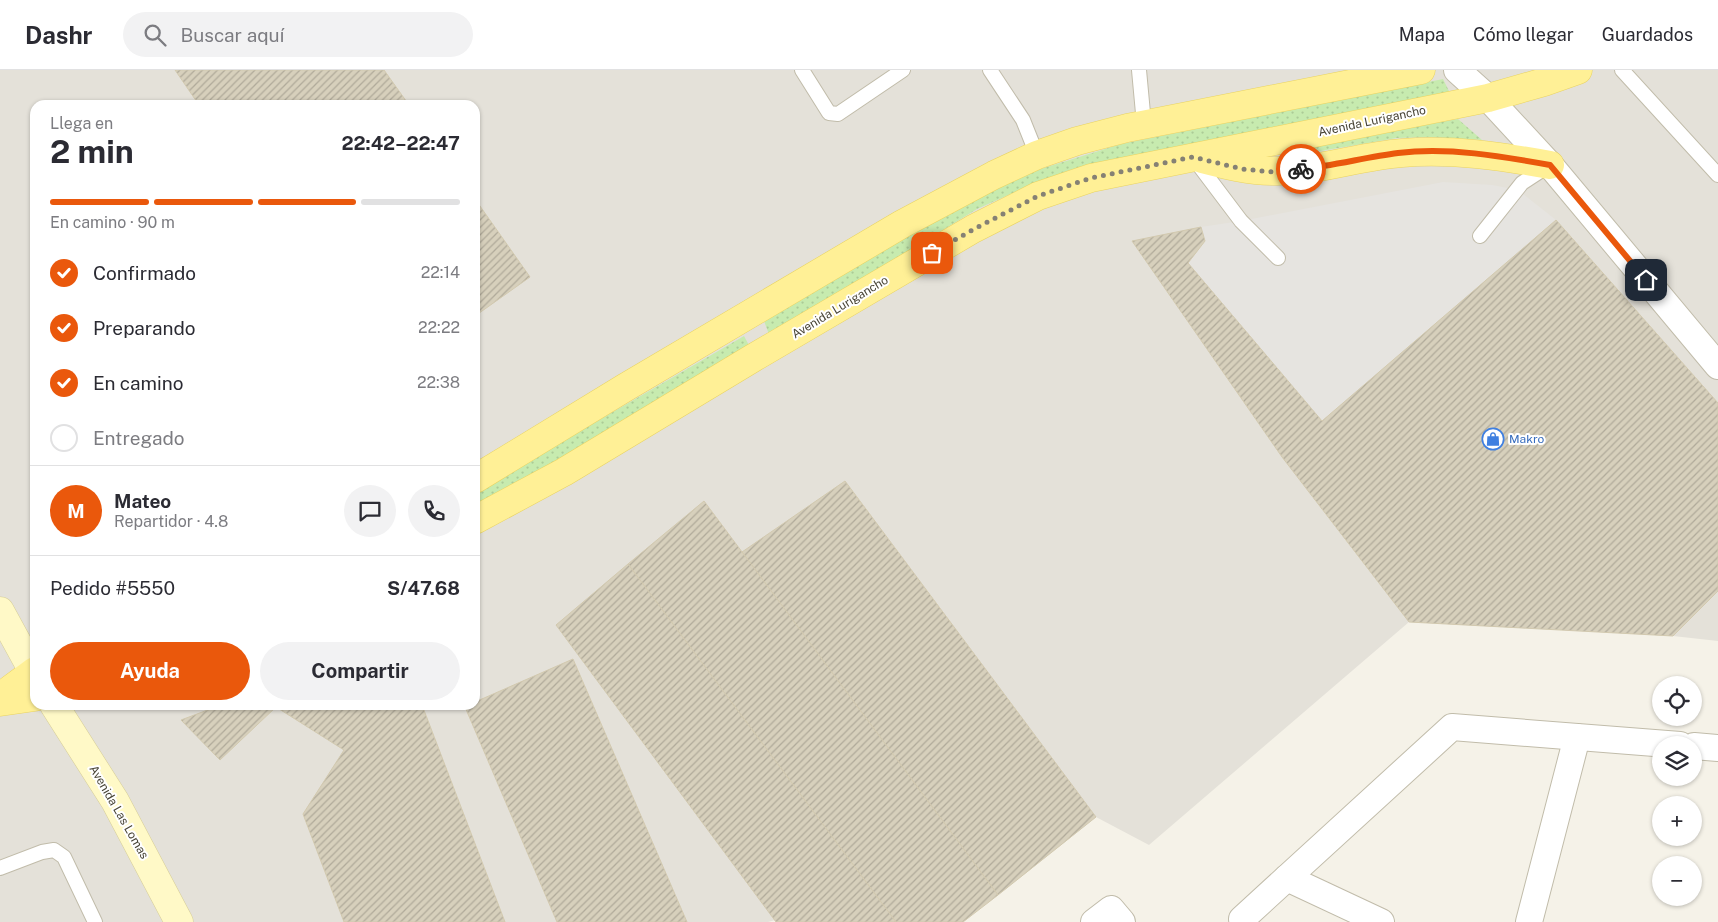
<!DOCTYPE html>
<html lang="es">
<head>
<meta charset="utf-8">
<style>
	body { margin:0; font-family:"Public Sans",sans-serif; background:#f2f2f3; color:#2b2b33; height:100vh; display:flex; flex-direction:column; font-size:19px; white-space:nowrap }
	* { box-sizing:border-box; margin:0 }
	p { font-size:16px; color:#7c7c81 }
	.icon { flex:none; width:28px; height:28px; fill:none; stroke:currentColor; stroke-width:2; stroke-linecap:round; stroke-linejoin:round }
	.map { position:relative; flex:1; overflow:hidden }
	.drawer { position:absolute; left:30px; top:30px; width:450px; height:610px; display:flex; flex-direction:column; background:#fff; border-radius:15px; box-shadow:0 1px 4px #0004 }
	.drawer>* { flex:none }
	.tools { position:absolute; left:1652px; top:606px; display:grid; gap:10px }
	.tools a { display:grid; place-items:center; width:50px; height:50px; border-radius:50%; background:#fff; box-shadow:0 1px 4px #0004; font-size:25px }
	.pin { position:absolute; display:grid; place-items:center; width:42px; height:42px; color:#fff; margin:-21px; border-radius:10px; box-shadow:0 2px 8px #0006 }
	.courier { position:absolute; display:grid; place-items:center; width:50px; height:50px; margin:-25px; border:4px solid #ea580c; border-radius:50%; background:#fff; color:#222; box-shadow:0 1px 6px #0007 }
	.summary em { font-style:normal; font-weight:700 }
	.summary div { display:flex; flex-direction:column-reverse }
	.summary { display:flex; align-items:center; justify-content:space-between; height:85px; padding:0 20px }
	h1 { font-size:32px; font-weight:700; line-height:38px }
	.bar { display:grid; grid-template-columns:repeat(4,1fr); gap:8px 5px; align-content:center; height:60px; padding:0 20px }
	.bar i { height:6px; border-radius:4px; background:#e1e1e2 }
	.bar .selected { background:#ea580c }
	.bar p { grid-column:span 4 }
	.line { display:flex; align-items:center; gap:12px; padding:0 20px; border-top:1px solid #e1e1e2 }
	.line div { flex:1 }
	.round { display:grid; place-items:center; flex:none; width:52px; height:52px; border-radius:26px; background:#f2f2f3 }
	ol { padding:0 20px; list-style:none }
	li { display:flex; align-items:center; gap:15px; height:55px }
	li p { margin-inline-start:auto }
	li .icon { padding:5px; border-radius:50%; background:#ea580c; color:#fff; stroke-width:4 }
	li:last-child { color:#7c7c81 }
	li i { width:28px; height:28px; border:2px solid #e1e1e2; border-radius:50% }
	.primary-button { display:flex; gap:10px; margin-top:auto; padding:10px 20px }
	.primary-button a { flex:1; height:58px; border-radius:30px; background:#ea580c; color:#fff; font-size:20px; font-weight:700; line-height:58px; text-align:center }
	.primary-button a+a { background:#f2f2f3; color:#2b2b33 }
	header { display:flex; align-items:center; gap:30px; box-sizing:border-box; height:70px; padding:0 25px; background:#fff; border-bottom:1px solid #e1e1e2 }
	header strong { font-size:24px }
	nav { display:flex; gap:28px; margin-inline-start:auto; font-size:18px }
	.search { width:350px; height:45px; background:#f2f2f3; display:flex; align-items:center; gap:12px; box-sizing:border-box; padding:0 18px; border-radius:28px; color:#7c7c81; font-size:19px }
	.map>svg:first-child { display:block }
</style>
</head>
<body>
<header>
<strong>Dashr</strong>
<div class="search"><svg class="icon" aria-label="search" viewBox="0 0 24 24"><circle cx="10" cy="10" r="6"/><path d="M15 15l6 6"/></svg>Buscar aquí</div>
<nav><a>Mapa</a><a>Cómo llegar</a><a>Guardados</a></nav>
</header>
<div class="map">
<svg width="1718" height="852" viewBox="0 0 1718 852">
	<defs>
		<pattern id="grass-dots" width="8" height="8" patternUnits="userSpaceOnUse" patternTransform="scale(1.25)"><rect width="8" height="8" fill="#c7ebaf"/><path d="M2 2h.1M6 6h.1" fill="none" stroke="#accb97" stroke-width="1.8" stroke-linecap="round"/></pattern>
		<pattern id="building-hatch" width="6" height="6" patternUnits="userSpaceOnUse" patternTransform="scale(1.25)"><rect width="6" height="6" fill="#d7d0bc"/><path d="M-1 1l2-2M0 6l6-6M5 7l2-2" fill="none" stroke="#b0aa9a"/></pattern>
	</defs>
	<rect width="100%" height="100%" fill="#f5f2e8"/>
	<!-- industrial -->
	<path fill="#e4e1d9" fill-rule="evenodd" d="M0 0H1718V571L1673 566 1409 552 1149 775 1096 747 998 825 776 852 775 850 768 852H0ZM35 35H475V635H35Z"/>
	<!-- grass -->
	<g fill="url(#grass-dots)">
		<polygon points="1443,9 1450,23 1119,89 1070,100 1024,118 977,139 770,267 764,251 971,126 1018,106 1121,74"/>
		<polygon points="1458,49 1482,70 1431,67 1397,68 1309,83 1295,77"/>
		<polygon points="744,266 750,277 475,440 475,422"/>
	</g>
	<!-- parking -->
	<polygon fill="#e6e4e0" points="1443,112 1492,115 1518,120 1556,150 1322,351 1188,193 1205,171 1201,157 1241,151"/>
	<!-- building -->
	<g fill="url(#building-hatch)" stroke="#d2c9af">
		<polygon points="175,0 384,0 409,35 199,35"/>
		<polygon points="475,129 530,207 475,246"/>
		<polygon points="1556,150 1718,333 1718,521 1673,566 1409,552 1282,387 1132,171 1201,157 1205,171 1188,193 1322,351"/>
		<polygon points="845,411 1096,747 998,825 742,482"/>
		<polygon points="704,431 998,825 963,852 896,852 628,494"/>
		<polygon points="628,494 896,852 776,852 556,555"/>
		<polygon points="573,589 687,852 557,852 465,637 475,635 475,632"/>
		<polygon points="221,635 422,635 505,852 344,852 303,744 344,680 276,637 220,690 181,650"/>
	</g>
	<g fill="none" stroke-linecap="round" stroke-linejoin="round">
		<!-- lane casing -->
		<g stroke="#c1bcaa" stroke-width="16">
			<g id="lane">
				<polyline points="802,0 829,43 838,44 903,0"/>
				<polyline points="990,0 1023,50 1037,85"/>
				<polyline points="1139,0 1144,54"/>
				<polyline points="1622,0 1718,105"/>
				<polyline points="1195,90 1241,151 1278,188"/>
				<polyline points="1480,166 1522,113 1548,96"/>
				<polyline points="0,798 42,782 54,780 64,787 95,852"/>
			</g>
		</g>
		<!-- street casing -->
		<g stroke="#c1bcaa" stroke-width="28">
			<g id="street">
				<polyline points="1457,0 1488,28 1550,95 1718,296"/>
				<polyline points="1694,676 1718,678"/>
				<polyline points="1287,808 1381,852"/>
				<polyline points="1242,849 1452,657 1680,675"/>
				<polyline points="1094,852 1111,839 1122,852"/>
				<polyline points="1529,852 1577,667"/>
			</g>
		</g>
		<!-- secondary casing -->
		<g stroke="#d7ce96" stroke-width="29">
			<g id="secondary">
				<polyline points="0,541 35,605"/>
				<polyline points="54,635 115,731 179,852"/>
			</g>
		</g>
		<!-- primary casing -->
		<g stroke="#e9d361" stroke-width="29">
			<g id="primary">
				<path d="M1202 89C1225 95 1249 101 1273 101 1317 102 1359 86 1402 83 1452 79 1501 86 1550 95"/>
				<polyline points="475,409 626,317 902,154 994,105 1037,85 1077,71 1127,58 1421,0"/>
				<polyline points="475,450 564,402 753,288 973,159 1038,126 1091,108 1488,28 1544,12 1578,0"/>
				<polyline points="0,627 35,601"/>
				<polyline points="0,632 35,627"/>
			</g>
		</g>
		<!-- lane -->
		<use href="#lane" stroke="#fff" stroke-width="14"/>
		<!-- street -->
		<use href="#street" stroke="#fff" stroke-width="26"/>
		<!-- secondary -->
		<use href="#secondary" stroke="#fff9c7" stroke-width="28"/>
		<!-- primary -->
		<use href="#primary" stroke="#fff096" stroke-width="28"/>
	</g>
	<g fill="none" stroke-linecap="round" stroke-linejoin="round">
		<!-- done -->
		<polyline stroke="#858174" stroke-width="5" stroke-dasharray="0 9" points="932,183 974,159 1038,126 1091,108 1193,87 1242,99 1273,102 1301,99"/>
		<!-- route -->
		<path stroke="#ea580c" stroke-width="6" d="M1301 99C1333 96 1366 87 1398 83 1449 77 1500 86 1550 95L1646 210"/>
	</g>
	<!-- icons -->
	<defs>
		<g id="shop-ring" transform="scale(1.125)"><circle r="9.5" fill="#fff" stroke="#3f7fe0" stroke-width="1.5"/><path d="M-5-2.5h2.3a2.7 3.5 0 0 1 5.4 0H5L5.5 6h-11ZM-1.5-2.5h3a1.5 2.3 0 0 0-3 0Z" fill="#3f7fe0"/></g>
	</defs>
	<g fill-rule="evenodd">
		<use href="#shop-ring" x="1493" y="369"/>
	</g>
	<g text-anchor="middle" dominant-baseline="central" stroke-width="4" stroke-linejoin="round" paint-order="stroke">
		<!-- street labels -->
		<g font-size="12" fill="#484436" stroke="#fff">
			<text transform="translate(1372 51) rotate(-12)">Avenida Lurigancho</text>
			<text transform="translate(840 237) rotate(-31)">Avenida Lurigancho</text>
			<text transform="translate(119 742) rotate(60)">Avenida Las Lomas</text>
		</g>
		<!-- shop labels -->
		<g font-size="12" fill="#366cbe" stroke="#fff" text-anchor="start">
			<text x="1509" y="369">Makro</text>
		</g>
	</g>
</svg>
<div class="tools">
<a><svg class="icon" aria-label="locate" viewBox="0 0 24 24"><circle cx="12" cy="12" r="6"/><path d="M12 2v4M12 18v4M2 12h4M18 12h4"/></svg></a>
<a><svg class="icon" aria-label="layers" viewBox="0 0 24 24"><path d="M12 4l9 5-9 5-9-5zM3 14l9 5 9-5"/></svg></a>
<a>+</a>
<a>−</a>
</div>
<div class="pin" style="left:932px;top:183px;background:#ea580c"><svg class="icon" aria-label="bag" viewBox="0 0 24 24"><path d="M5 8h14l-1 12H6zM9 8a3 3 0 0 1 6 0"/></svg></div>
<div class="pin" style="left:1646px;top:210px;background:#1f2937"><svg class="icon" aria-label="home" viewBox="0 0 24 24"><path d="M3 11l9-7 9 7M6 9v11h12V9"/></svg></div>
<div class="courier" style="left:1301px;top:99px"><svg class="icon" aria-label="bike" viewBox="0 0 24 24"><circle cx="6" cy="16" r="4"/><circle cx="18" cy="16" r="4"/><path d="M6 16l4-8h5l3 8M10 8l3 8H6M13 5h3"/></svg></div>
<section class="drawer">
<div class="summary"><div><h1>2 min</h1><p>Llega en</p></div><em>22:42–22:47</em></div>
<div class="bar"><i class="selected"></i><i class="selected"></i><i class="selected"></i><i></i><p>En camino · 90 m</p></div>
<ol>
<li><svg class="icon" aria-label="check" viewBox="0 0 24 24"><path d="M5 12l5 5 9-10"/></svg>Confirmado<p>22:14</p></li>
<li><svg class="icon" aria-label="check" viewBox="0 0 24 24"><path d="M5 12l5 5 9-10"/></svg>Preparando<p>22:22</p></li>
<li><svg class="icon" aria-label="check" viewBox="0 0 24 24"><path d="M5 12l5 5 9-10"/></svg>En camino<p>22:38</p></li>
<li><i></i>Entregado</li>
</ol>
<div class="line" style="height:90px"><b class="round" style="background:#ea580c;color:#fff">M</b><div><b>Mateo</b><p>Repartidor · 4.8</p></div><a class="round"><svg class="icon" aria-label="chat" viewBox="0 0 24 24"><path d="M4 5h16v11H9l-5 4z"/></svg></a><a class="round"><svg class="icon" aria-label="phone" viewBox="0 0 24 24"><path d="M5 4h4l2 5-3 2q2 4 5 5l2-3 5 2v4C11 20 4 13 5 4z"/></svg></a></div>
<div class="line" style="height:65px"><div>Pedido #5550</div><b>S/47.68</b></div>
<div class="primary-button"><a>Ayuda</a><a>Compartir</a></div>
</section>
</div>
</body>
</html>
